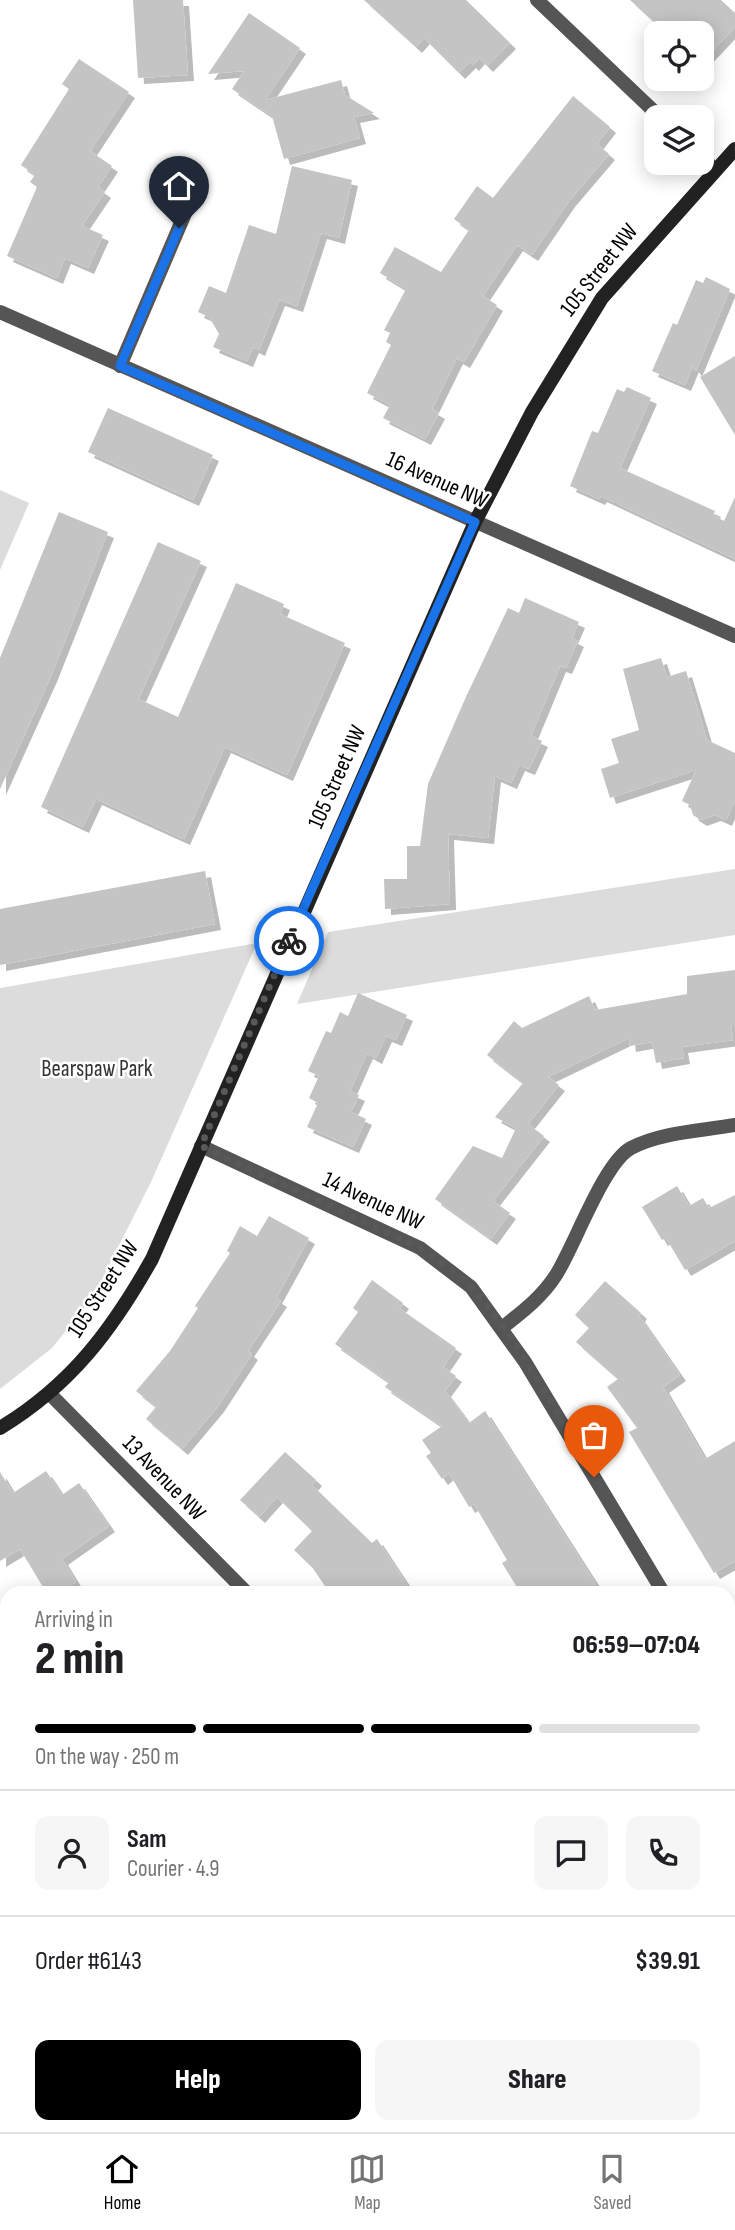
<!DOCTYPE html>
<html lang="en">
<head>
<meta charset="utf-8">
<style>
	body { margin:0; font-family:"Sofia Sans Condensed",sans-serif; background:#f6f6f6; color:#202124; height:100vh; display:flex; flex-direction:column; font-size:26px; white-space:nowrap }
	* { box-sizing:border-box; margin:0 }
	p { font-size:23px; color:#757577 }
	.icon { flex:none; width:38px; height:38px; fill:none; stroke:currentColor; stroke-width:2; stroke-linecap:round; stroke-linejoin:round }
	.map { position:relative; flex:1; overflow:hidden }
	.panel { position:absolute; left:0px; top:1586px; width:735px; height:548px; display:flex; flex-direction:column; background:#fff; border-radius:21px 21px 0 0; box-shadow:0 4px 18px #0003 }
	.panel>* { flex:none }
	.tools { position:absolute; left:644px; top:21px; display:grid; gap:14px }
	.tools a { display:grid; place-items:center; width:70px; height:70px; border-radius:14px; background:#fff; box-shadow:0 4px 18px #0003; font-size:35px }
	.pin { position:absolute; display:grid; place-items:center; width:60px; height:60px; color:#fff; margin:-72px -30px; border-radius:50% 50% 50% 0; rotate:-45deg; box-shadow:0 0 7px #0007 }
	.pin .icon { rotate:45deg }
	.courier { position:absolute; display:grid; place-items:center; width:70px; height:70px; margin:-35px; border:5px solid #1a73e8; border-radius:50%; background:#fff; color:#222; box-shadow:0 2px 9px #0007 }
	.summary em { font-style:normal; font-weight:800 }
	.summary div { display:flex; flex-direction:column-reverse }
	.summary { display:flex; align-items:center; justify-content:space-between; height:119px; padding:0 35px }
	h1 { font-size:46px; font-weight:800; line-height:52px }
	.bar { display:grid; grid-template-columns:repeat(4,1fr); gap:10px 7px; align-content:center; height:84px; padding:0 35px }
	.bar i { height:9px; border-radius:5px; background:#e0e0e0 }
	.bar .on { background:#000 }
	.bar p { grid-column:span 4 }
	.line { display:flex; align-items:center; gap:18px; padding:0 35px; border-top:2px solid #e0e0e0 }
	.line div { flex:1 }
	.round { display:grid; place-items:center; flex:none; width:74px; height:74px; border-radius:14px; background:#f6f6f6 }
	.cta { display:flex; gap:14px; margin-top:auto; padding:14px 35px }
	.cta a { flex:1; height:80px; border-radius:14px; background:#000; color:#fff; font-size:28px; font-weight:800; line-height:80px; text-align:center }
	.cta a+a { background:#f6f6f6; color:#202124 }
	.menu { display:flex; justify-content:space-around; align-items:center; height:98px; border-top:2px solid #e0e0e0; background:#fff; font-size:19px; color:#757577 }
	.menu a { display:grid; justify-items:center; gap:4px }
	.menu .on { color:#000 }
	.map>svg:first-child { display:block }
</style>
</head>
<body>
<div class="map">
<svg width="735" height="2132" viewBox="0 0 735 2132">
	<defs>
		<filter id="shadow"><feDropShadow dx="6" dy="6" stdDeviation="0" flood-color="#0004"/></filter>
	</defs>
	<rect width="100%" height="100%" fill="#fff"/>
	<!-- green -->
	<g fill="#dcdcdc">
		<polygon points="0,490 29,503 0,570"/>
		<polygon points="735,869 735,935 297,1004 328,932"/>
		<polygon points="257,943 151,1182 92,1299 52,1348 0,1389 0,988"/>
	</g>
	<!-- building -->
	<g fill="#c4c4c4" filter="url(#shadow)">
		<polygon points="133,0 183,0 188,75 138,78"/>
		<polygon points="364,0 466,0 510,43 487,66 479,58 473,65 470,62 459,73 424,38 416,47"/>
		<polygon points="630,0 721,0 735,13 735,27 702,62 702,33 666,33"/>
		<polygon points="249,13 300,48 265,100 341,80 345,95 374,113 354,117 360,138 284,159 272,116 232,89 244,71 208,74"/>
		<polygon points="79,59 129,92 90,151 112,166 98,187 105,192 82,226 103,235 88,268 65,258 57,278 7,256 37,187 30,182 35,175 21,165 69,89 62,84"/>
		<polygon points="573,96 610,127 597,144 609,154 569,201 532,255 517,245 483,296 497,305 464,362 457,358 432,409 439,413 425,439 383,418 390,405 367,393 391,345 386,342 390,333 384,330 406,289 380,273 395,247 441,272 469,230 454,219 477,186 493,198"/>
		<polygon points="292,166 352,180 339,238 321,233 297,306 279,300 259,350 253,347 247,361 213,347 219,334 209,317 198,312 209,286 226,293 249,225 276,234"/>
		<polygon points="706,277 730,289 696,371 693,366 685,385 652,371 673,323 677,325 696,280 703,283"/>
		<polygon points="735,356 735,435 700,377"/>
		<polygon points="627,387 651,398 620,468 715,511 713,515 724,521 735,497 735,559 601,496 599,499 570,486 592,431 598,433 617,389 624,392"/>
		<polygon points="108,408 213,455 193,500 88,452"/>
		<polygon points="59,512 108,532 51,676 0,789 0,658"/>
		<polygon points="158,542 201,561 139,698 141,700 178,717 236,583 284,604 280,614 345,643 287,775 225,747 184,839 96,799 83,827 41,807"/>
		<polygon points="525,598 579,622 572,638 578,641 566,668 560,666 531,736 542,741 529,769 519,765 511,783 495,776 488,838 448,834 450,904 385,909 384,879 407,879 407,846 420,846 428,784 465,699 508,608 519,613"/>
		<polygon points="661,658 667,677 686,671 707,740 735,753 735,800 726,820 715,815 701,820 693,815 690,805 682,801 696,770 610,798 601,769 619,763 611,739 639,730 623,669"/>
		<polygon points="205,871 215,924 0,965 0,909"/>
		<polygon points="735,970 735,1025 731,1025 733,1040 682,1047 684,1058 656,1063 652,1042 630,1046 629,1038 548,1077 559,1085 528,1124 544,1136 493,1201 510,1213 491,1239 435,1199 473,1146 502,1158 516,1128 495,1117 523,1083 487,1055 514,1021 522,1028 589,996 595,1010 687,994 687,976"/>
		<polygon points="358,993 407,1015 396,1040 386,1036 376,1058 367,1053 350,1091 359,1095 351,1112 366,1119 353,1147 307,1127 318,1103 309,1098 319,1076 308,1071 326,1031 331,1033 340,1012 348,1016"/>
		<polygon points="677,1186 689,1206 703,1198 709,1208 735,1195 735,1241 685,1270 666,1238 662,1240 642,1207"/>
		<polygon points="269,1216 309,1238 276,1298 281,1301 248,1351 252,1354 218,1406 182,1449 146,1419 156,1407 136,1391 170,1351 198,1308 195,1306 230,1253 227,1251 240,1226 257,1236"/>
		<polygon points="372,1280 403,1303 399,1308 456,1348 443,1367 456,1376 445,1391 469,1423 485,1411 596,1584 581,1592 520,1592 502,1563 507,1560 474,1504 469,1507 449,1473 442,1479 426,1456 431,1453 422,1440 442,1426 385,1387 389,1382 335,1344 358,1312 353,1308"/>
		<polygon points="605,1281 641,1313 639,1316 680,1375 663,1387 705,1459 735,1441 735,1561 714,1573 629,1432 637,1428 607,1387 618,1379 576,1342 589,1328 575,1315"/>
		<polygon points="285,1452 316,1480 312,1485 372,1543 377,1539 412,1592 329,1592 312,1567 294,1550 312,1531 277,1497 259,1517 240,1500"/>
		<polygon points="46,1471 62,1495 79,1483 109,1526 62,1559 76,1582 58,1592 46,1592 20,1549 0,1561 0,1472 13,1493"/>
	</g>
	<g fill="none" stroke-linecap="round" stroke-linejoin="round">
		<!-- street -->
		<g stroke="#555" stroke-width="14">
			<polyline points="537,0 660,117"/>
			<polyline points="702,157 715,170"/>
			<polyline points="0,312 735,636"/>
			<polyline points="120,366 198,183"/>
			<polyline points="201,1146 420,1248 471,1287 525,1362 663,1592"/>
			<path d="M503 1327C522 1312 542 1297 556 1275 574 1247 604 1162 631 1148 662 1132 701 1131 735 1125"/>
			<polyline points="50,1394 246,1592"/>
			<polyline points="728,1702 735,1714"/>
			<polyline points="294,2132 304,2126"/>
		</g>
		<!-- secondary -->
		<path stroke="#222" stroke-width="14" d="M0 1428C71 1385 112 1330 152 1259L475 522 532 412 602 298 735 149"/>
	</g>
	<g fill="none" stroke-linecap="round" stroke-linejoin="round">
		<!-- done -->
		<path stroke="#595959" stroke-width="7" stroke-dasharray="0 12.6" d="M289 941 201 1146 420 1248C438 1260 457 1272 471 1287 522 1341 556 1414 594 1477"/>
		<!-- route -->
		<polyline stroke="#1a73e8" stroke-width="9" points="179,228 120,366 475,522 289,941"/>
	</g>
	<g text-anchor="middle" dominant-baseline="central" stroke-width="5" stroke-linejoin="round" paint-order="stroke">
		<!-- street labels -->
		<g font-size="23" fill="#000" stroke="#fff">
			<text transform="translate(599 270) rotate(-52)">105 Street NW</text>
			<text transform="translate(437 480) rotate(24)">16 Avenue NW</text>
			<text transform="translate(337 777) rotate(-66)">105 Street NW</text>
			<text transform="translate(373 1201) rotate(25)">14 Avenue NW</text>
			<text transform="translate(103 1289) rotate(-57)">105 Street NW</text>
			<text transform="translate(164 1478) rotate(46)">13 Avenue NW</text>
		</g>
		<!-- park labels -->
		<g font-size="23" fill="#333" stroke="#fff">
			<text x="97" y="1069">Bearspaw Park</text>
		</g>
	</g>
</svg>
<div class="tools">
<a><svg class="icon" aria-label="locate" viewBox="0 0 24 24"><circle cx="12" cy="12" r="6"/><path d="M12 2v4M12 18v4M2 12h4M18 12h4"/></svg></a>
<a><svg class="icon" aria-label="layers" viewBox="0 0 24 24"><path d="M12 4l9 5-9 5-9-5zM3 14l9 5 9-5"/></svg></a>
</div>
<div class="pin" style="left:594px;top:1477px;background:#ea580c"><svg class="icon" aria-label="bag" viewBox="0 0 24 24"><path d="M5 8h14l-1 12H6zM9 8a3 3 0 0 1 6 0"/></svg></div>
<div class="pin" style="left:179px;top:228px;background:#1f2937"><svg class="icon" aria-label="home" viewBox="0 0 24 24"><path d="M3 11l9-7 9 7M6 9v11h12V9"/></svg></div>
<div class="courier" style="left:289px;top:941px"><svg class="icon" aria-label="bike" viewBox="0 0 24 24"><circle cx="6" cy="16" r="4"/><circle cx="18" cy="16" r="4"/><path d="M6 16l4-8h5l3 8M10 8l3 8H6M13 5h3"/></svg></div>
<section class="panel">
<div class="summary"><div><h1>2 min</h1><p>Arriving in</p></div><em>06:59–07:04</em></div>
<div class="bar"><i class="on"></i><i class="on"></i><i class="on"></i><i></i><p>On the way · 250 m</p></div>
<div class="line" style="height:126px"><a class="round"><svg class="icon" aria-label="person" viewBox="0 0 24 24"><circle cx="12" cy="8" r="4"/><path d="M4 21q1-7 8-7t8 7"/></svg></a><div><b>Sam</b><p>Courier · 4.9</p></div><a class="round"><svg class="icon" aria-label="chat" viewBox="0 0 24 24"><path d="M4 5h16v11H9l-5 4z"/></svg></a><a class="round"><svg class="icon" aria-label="phone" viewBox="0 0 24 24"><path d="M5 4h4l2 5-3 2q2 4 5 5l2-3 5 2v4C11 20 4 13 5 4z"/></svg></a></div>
<div class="line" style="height:91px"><div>Order #6143</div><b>$39.91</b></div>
<div class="cta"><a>Help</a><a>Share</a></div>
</section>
</div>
<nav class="menu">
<a class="on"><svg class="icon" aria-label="home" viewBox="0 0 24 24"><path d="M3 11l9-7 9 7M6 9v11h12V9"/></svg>Home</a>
<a><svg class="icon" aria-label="map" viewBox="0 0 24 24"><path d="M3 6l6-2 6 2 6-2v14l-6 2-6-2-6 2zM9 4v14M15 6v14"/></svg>Map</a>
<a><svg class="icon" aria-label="saved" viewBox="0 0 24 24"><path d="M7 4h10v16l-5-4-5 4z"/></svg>Saved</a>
</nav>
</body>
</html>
